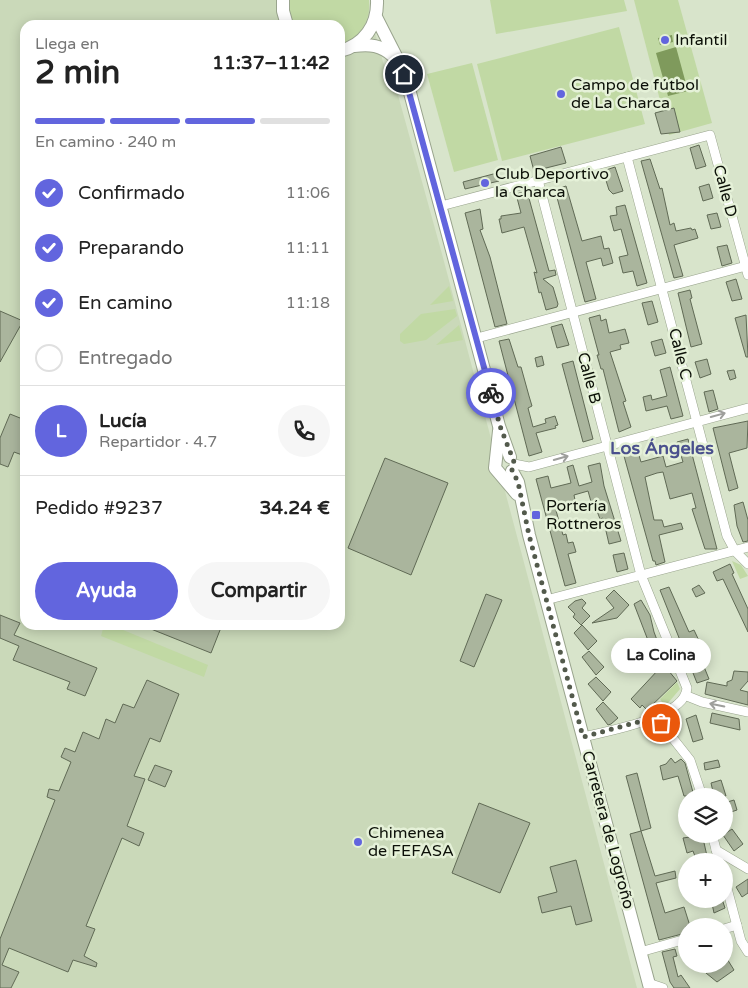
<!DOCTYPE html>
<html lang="es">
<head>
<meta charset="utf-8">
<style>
	body { margin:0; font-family:"Varela Round",sans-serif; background:#f6f6f6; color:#222; height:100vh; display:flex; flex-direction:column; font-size:19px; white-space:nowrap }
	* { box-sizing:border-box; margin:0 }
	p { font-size:16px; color:#767676 }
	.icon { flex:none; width:28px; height:28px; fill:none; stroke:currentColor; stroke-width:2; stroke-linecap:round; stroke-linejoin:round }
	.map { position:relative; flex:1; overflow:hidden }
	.drawer { position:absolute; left:20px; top:20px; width:325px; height:610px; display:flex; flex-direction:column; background:#fff; border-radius:15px; box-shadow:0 2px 12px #0003 }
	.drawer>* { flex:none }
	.controls { position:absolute; left:678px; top:788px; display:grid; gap:10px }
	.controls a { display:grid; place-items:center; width:55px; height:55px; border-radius:50%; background:#fff; box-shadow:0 2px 12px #0003; font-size:25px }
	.pin { position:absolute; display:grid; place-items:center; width:42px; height:42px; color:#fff; margin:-21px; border:2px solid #fff; border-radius:50%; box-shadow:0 1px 5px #0007 }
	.courier { position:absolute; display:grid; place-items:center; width:50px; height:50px; margin:-25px; border:4px solid #6265de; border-radius:50%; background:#fff; color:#222; box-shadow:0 1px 6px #0007 }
	.bubble { position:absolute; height:35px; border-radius:18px; background:#fff; box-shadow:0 2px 12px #0003; font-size:16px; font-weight:700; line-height:35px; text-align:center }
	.overview em { font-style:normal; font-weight:700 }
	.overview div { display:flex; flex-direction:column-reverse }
	.overview { display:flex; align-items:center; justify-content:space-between; height:85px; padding:0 15px }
	h1 { font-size:32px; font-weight:700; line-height:38px }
	.bar { display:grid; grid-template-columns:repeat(4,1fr); gap:8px 5px; align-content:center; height:60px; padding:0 15px }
	.bar i { height:6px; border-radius:4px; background:#e0e0e0 }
	.bar .active { background:#6265de }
	.bar p { grid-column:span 4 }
	.line { display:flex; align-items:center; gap:12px; padding:0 15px; border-top:1px solid #e0e0e0 }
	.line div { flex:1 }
	.round { display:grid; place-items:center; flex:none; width:52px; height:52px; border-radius:26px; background:#f6f6f6 }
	ol { padding:0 15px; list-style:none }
	li { display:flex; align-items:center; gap:15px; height:55px }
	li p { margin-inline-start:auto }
	li .icon { padding:5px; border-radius:50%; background:#6265de; color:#fff; stroke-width:4 }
	li:last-child { color:#767676 }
	li i { width:28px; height:28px; border:2px solid #e0e0e0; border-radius:50% }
	.action { display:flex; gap:10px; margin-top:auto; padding:10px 15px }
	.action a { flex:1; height:58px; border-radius:30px; background:#6265de; color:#fff; font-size:20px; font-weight:700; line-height:58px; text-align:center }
	.action a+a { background:#f6f6f6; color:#222 }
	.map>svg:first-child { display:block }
</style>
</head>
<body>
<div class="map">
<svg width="748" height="988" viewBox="0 0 748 988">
	<rect width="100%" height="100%" fill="#d8e4cb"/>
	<!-- built -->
	<path fill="#cad9b9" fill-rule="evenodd" d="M0 0H366L383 62 398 95 442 254 637 988H0ZM25 25H340V625H25Z"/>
	<!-- green -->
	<g fill="#c1d9a4">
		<path d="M288 0H369C371 21 360 38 340 45V25H292Z"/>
		<polygon points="490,0 624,0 627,11 496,34"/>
		<polygon points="634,0 678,0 712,123 669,135"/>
		<polygon points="619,27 645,124 502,161 477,64"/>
		<polygon points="472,63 498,160 454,172 427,74"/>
		<polygon points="449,286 453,301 430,305"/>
		<polygon points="455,309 457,316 426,340 404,344 400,341 400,334 421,314"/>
		<polygon points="459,325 463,340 436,345"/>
		<polygon points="732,561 741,565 748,576 740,579"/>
		<polygon points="104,625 111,625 208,665 204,677 101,636"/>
		<polygon points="677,682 680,689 668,703 662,702 660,699"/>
		<polygon points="657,702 661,708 640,718"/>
	</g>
	<!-- water -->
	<g fill="#7f9a5c">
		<polygon points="672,35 673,42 660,45 658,38"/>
		<polygon points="676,47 688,91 668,96 656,53"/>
	</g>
	<!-- building -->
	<g fill="#aab59d" stroke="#606a55">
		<polygon points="674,108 680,132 661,134 655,113"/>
		<polygon points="699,145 706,166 696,169 690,148"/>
		<polygon points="561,147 566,163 534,171 530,156"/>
		<polygon points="650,159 660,189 662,188 670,225 674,223 676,231 691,228 692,230 695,229 698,238 674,245 683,276 674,278 641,161"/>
		<polygon points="615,167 623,191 613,194 609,190 603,171"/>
		<polygon points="497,173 499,181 465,189 463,182"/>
		<polygon points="709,184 713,198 703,201 699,187"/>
		<polygon points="566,186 582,241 601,236 604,249 609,248 613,263 603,266 601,258 586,262 596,299 585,302 555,190"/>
		<polygon points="527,191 549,271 555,270 556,275 543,279 553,287 558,304 557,307 546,310 541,292 539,293 534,272 537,273 524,227 502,233 499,219 501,219 501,216 521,213 516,194"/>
		<polygon points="625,205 647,283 637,286 633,271 623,273 619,257 628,255 621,229 614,231 610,216 617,215 616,207"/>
		<polygon points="480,209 483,229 480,230 490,257 507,324 495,327 465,213"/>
		<polygon points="717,213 721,227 711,229 707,215"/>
		<polygon points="727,245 732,263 722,266 717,247"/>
		<polygon points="736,279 742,299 732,301 726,282"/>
		<polygon points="690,290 692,298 690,299 702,344 691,347 678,293"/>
		<polygon points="652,301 658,322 648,325 642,303"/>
		<polygon points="0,311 23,321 0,362"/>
		<polygon points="600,315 601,321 606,319 609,333 625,329 629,343 620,345 621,349 610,352 626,401 623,402 631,427 619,432 603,369 601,369 597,355 599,355 589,318"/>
		<polygon points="746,315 748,357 746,357 735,318"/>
		<polygon points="562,324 569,345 557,348 551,327"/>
		<polygon points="509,339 518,367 521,367 529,396 532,406 528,408 533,427 546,423 545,419 555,416 558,425 555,426 556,428 536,433 542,452 529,456 499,341"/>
		<polygon points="662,339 666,353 655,356 651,342"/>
		<polygon points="542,356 544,365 537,367 535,358"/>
		<polygon points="707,359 711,374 700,378 695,362"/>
		<polygon points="573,361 593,439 583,442 562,364"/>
		<polygon points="670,367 683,416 671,419 667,406 646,411 643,397 651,395 652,400 667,396 660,370"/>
		<polygon points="734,370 736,378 730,380 727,371"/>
		<polygon points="713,390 718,409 709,412 704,392"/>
		<polygon points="10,414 25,420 25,456 14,452 8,467 0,464 0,438"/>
		<polygon points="748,421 747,448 729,453 738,488 729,491 713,428"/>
		<polygon points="688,439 717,549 705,549 692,509 696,508 692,493 670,499 663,472 657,473 645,477 654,520 662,520 664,527 681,523 683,529 659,535 665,562 656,565 655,561 653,561 624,456 638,452 641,462 663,456 666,467 683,462 677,442"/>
		<polygon points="385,458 448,483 411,575 348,548"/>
		<polygon points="600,463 604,486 621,541 609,544 603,518 600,519 597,511 594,512 588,491 574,495 575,500 555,507 563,535 566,534 568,543 573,542 576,552 568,554 576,583 565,586 536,479 548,476 551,488 571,483 567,467 573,465 579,486 592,482 588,466"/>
		<polygon points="743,502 748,520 748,541 743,542 737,526 734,505"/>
		<polygon points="624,553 628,569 617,572 613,555"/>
		<polygon points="730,564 734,573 732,574 748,609 748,632 723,579 717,581 713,572"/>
		<polygon points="699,585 705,593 696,597 692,589"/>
		<polygon points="669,587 689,632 694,630 701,645 698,647 700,651 698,652 709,679 697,683 660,590"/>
		<polygon points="614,590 629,605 617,618 592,623 614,608 606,598"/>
		<polygon points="486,594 502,600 474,667 460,661"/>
		<polygon points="582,599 586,603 582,608 590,616 581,625 573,617 575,614 568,607 575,601"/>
		<polygon points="641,600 650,615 654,632 657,640 660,639 670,663 664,665 677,681 647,710 642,705 640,708 631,699 659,669 634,604"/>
		<polygon points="0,615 20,623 14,635 97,668 85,696 67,689 70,682 13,660 19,646 0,638"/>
		<polygon points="141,625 222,625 211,653"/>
		<polygon points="582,625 597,641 588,650 574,633"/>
		<polygon points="589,651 604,667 596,675 582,657"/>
		<polygon points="734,671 748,672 748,681 740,690 748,692 748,705 705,694 707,682 727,686 727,682 732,680"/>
		<polygon points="596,677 611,692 603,701 588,684"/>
		<polygon points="147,680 179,694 160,742 150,738 134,776 145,779 127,826 144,833 139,846 122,838 86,926 95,929 84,956 97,963 96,967 73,960 68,972 9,948 2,965 19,972 11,988 0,988 0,939 55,800 47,797 49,789 59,791 71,762 61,757 65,748 75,752 83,732 99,739 106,719 115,723 123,704 134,708"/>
		<polygon points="603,702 618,718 611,724 608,725 596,709"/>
		<polygon points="712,713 739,719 740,730 710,723"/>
		<polygon points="696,715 703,739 693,742 686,719"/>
		<polygon points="671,758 675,763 681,759 685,763 694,796 684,796 678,776 663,780 660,766 666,764"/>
		<polygon points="718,760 720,767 705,770 704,763"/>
		<polygon points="155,765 172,771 165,787 148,780"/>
		<polygon points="637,773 651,828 641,831 655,876 675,871 676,878 656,883 665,913 684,907 690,926 686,926 686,933 659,940 630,834 641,831 626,776"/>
		<polygon points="721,780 726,796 714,796 711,783"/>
		<polygon points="734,800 737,810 728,813 727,810 724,811 724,803"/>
		<polygon points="479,803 530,823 500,893 452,873"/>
		<polygon points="732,829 743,844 734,851 723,835"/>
		<polygon points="689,834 702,834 707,856 696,859 693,851 687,853 683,838 690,837"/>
		<polygon points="576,860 592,921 576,925 571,906 542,913 538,897 557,892 550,867"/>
		<polygon points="748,879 748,893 742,897 736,887"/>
		<polygon points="711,899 722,899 725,908 714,913"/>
		<polygon points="675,949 677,956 673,957 678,977 681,975 690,988 674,988 670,982 662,952"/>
		<polygon points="724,954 734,970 717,982 695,964 724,964"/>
	</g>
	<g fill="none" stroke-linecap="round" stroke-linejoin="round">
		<!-- street casing -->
		<g stroke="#99a48d" stroke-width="10">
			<g id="street">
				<polyline points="627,157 727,536 735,551 748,564"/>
				<path d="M538 180 641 575 687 688C685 718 608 731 583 737"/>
				<polyline points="441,206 710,135 748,275"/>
				<polyline points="477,338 746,266"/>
				<polyline points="514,464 529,467 748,408"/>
				<polyline points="546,600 748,547"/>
				<polyline points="687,696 702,702 748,712"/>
				<polyline points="656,717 690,760 702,796"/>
				<polyline points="712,834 719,861"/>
				<polyline points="716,850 748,869"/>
				<polyline points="724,877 741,941 748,952"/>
				<polyline points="724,929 737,925"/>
				<polyline points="640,952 686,939"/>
				<polyline points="648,983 663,988"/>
			</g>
		</g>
		<!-- secondary casing -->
		<g stroke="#99a48d" stroke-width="14">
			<g id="secondary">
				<polyline points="283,0 283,11 287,25"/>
				<polyline points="376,17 405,74 499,426 510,457"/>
				<path d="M354 46C370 44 381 45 393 56"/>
				<path d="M340 51C364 45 378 25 377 0"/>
				<polyline points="499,431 495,468 517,494"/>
				<polyline points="512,471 518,482 529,535 650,988"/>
			</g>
		</g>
		<!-- street -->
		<use href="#street" stroke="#fff" stroke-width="9"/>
		<!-- secondary -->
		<use href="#secondary" stroke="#fff" stroke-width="12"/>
	</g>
	<!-- one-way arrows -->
	<defs><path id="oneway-shaft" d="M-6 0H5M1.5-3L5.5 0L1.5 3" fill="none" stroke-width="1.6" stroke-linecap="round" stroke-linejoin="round" transform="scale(1.25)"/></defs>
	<g stroke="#9e9f9c">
		<use href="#oneway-shaft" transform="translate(718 415) rotate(-15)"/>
		<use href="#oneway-shaft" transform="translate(561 458) rotate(-16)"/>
		<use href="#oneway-shaft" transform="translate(717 705) rotate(-168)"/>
	</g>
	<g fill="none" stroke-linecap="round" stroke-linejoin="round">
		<!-- done -->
		<polyline stroke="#535a4c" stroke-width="5" stroke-dasharray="0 9" points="491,393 500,426 514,462 512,470 518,482 529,535 583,737 656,717 661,723"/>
		<!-- route -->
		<polyline stroke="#6265de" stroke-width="6" points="404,74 491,393"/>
	</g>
	<!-- markers -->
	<g fill="#6265de" stroke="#e5f1d8" stroke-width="2">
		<circle cx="665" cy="40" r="5"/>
		<circle cx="561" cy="94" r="5"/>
		<circle cx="485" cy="183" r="5"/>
		<rect x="531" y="510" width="10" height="10" rx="2.5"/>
		<circle cx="358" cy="842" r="5"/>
	</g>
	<g text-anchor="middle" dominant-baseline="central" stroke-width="5" stroke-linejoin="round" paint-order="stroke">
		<!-- poi labels -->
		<g font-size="16" fill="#0c1008" stroke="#e5f1d8" text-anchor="start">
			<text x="675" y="40">Infantil</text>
			<text x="571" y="85">Campo de fútbol<tspan x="571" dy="18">de La Charca</tspan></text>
			<text x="495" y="174">Club Deportivo<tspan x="495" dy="18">la Charca</tspan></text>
			<text x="546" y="506">Portería<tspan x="546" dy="18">Rottneros</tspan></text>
			<text x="368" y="833">Chimenea<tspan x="368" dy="18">de FEFASA</tspan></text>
		</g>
		<!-- street labels -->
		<g font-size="16" fill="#0c1008" stroke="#e5f1d8">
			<text transform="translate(725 191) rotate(75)">Calle D</text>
			<text transform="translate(680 354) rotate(76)">Calle C</text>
			<text transform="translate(589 378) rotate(75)">Calle B</text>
			<text transform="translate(608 830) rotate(75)">Carretera de Logroño</text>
		</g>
		<!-- neighbourhood labels -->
		<g font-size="18" font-weight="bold" fill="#4a508d" stroke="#e5f1d8">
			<text x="662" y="448">Los Ángeles</text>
		</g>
	</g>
</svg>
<div class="controls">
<a><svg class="icon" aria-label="layers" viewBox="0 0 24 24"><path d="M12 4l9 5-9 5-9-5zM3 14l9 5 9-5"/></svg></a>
<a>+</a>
<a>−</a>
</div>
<div class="pin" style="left:661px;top:723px;background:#ea580c"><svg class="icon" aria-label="bag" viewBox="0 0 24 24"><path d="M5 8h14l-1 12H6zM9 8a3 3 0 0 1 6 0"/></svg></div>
<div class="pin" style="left:404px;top:74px;background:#1f2937"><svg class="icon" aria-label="home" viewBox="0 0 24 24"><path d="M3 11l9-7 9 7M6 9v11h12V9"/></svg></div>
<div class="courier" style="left:491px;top:393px"><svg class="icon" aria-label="bike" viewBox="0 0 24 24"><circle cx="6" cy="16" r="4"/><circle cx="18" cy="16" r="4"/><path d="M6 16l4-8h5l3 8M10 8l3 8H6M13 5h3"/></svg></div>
<div class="bubble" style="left:611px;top:638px;width:100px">La Colina</div>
<section class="drawer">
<div class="overview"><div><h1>2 min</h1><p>Llega en</p></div><em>11:37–11:42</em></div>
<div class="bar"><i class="active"></i><i class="active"></i><i class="active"></i><i></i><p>En camino · 240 m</p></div>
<ol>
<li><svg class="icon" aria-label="check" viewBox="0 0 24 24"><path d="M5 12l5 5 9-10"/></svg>Confirmado<p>11:06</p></li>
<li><svg class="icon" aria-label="check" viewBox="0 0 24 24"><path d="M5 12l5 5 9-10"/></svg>Preparando<p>11:11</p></li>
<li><svg class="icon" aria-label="check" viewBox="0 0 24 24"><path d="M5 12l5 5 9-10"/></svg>En camino<p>11:18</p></li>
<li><i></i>Entregado</li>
</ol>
<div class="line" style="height:90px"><b class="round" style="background:#6265de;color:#fff">L</b><div><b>Lucía</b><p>Repartidor · 4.7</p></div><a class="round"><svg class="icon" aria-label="phone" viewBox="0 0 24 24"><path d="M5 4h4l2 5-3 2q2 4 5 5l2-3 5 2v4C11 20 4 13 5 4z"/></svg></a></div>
<div class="line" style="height:65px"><div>Pedido #9237</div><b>34.24 €</b></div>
<div class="action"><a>Ayuda</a><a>Compartir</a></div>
</section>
</div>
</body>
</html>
